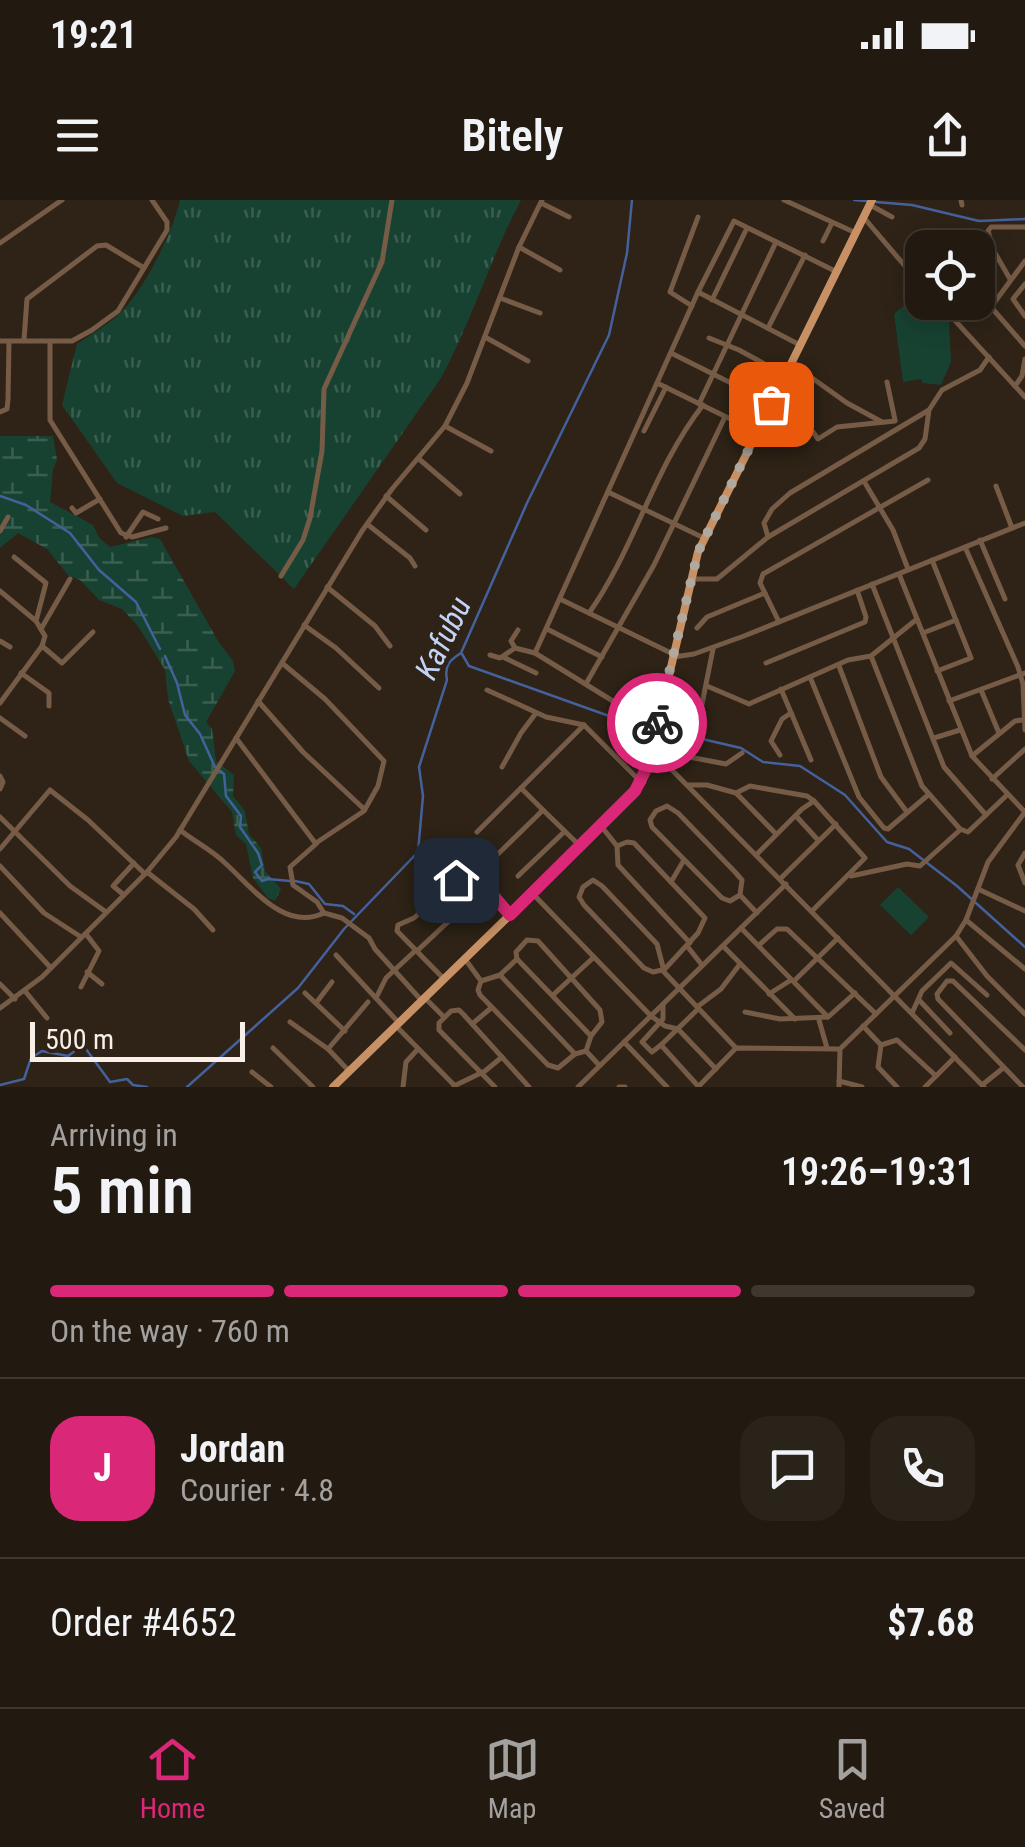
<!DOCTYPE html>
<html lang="en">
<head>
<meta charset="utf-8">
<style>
	body { margin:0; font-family:"Roboto Condensed",sans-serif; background:#2a2319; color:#f1f3f6; height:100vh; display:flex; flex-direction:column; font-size:38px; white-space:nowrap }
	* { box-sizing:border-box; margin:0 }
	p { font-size:32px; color:#a2a19f }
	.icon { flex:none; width:55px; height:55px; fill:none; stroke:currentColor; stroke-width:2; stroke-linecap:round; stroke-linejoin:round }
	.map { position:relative; height:887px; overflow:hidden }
	.details { display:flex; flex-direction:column; background:#221a10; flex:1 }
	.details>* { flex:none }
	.buttons { position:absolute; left:905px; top:30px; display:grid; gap:20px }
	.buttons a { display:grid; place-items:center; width:90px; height:90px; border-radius:20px; background:#221a10; box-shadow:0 5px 25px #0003,0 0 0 2px #3f3830; font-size:50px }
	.scale { position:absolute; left:30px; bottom:25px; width:215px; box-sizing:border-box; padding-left:10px; border:5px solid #f8f0e8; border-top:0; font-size:28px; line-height:35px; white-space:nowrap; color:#f8f0e8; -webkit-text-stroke:8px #2e2316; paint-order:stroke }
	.pin { position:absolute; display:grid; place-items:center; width:85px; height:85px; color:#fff; margin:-42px; border-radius:20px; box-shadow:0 5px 15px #0006 }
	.courier { position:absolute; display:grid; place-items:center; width:100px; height:100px; margin:-50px; border:8px solid #db2777; border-radius:50%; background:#fff; color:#222; box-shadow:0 2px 12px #0007 }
	.head em { font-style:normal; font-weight:600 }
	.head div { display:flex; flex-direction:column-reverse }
	.head { display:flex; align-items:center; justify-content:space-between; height:170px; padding:0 50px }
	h1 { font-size:65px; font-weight:600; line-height:75px }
	.bar { display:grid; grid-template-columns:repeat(4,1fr); gap:15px 10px; align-content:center; height:120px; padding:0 50px }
	.bar i { height:12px; border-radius:8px; background:#3f3830 }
	.bar .on { background:#db2777 }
	.bar p { grid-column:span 4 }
	.line { display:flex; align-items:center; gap:25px; padding:0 50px; border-top:2px solid #3f3830 }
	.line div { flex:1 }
	.round { display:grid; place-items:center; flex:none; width:105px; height:105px; border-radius:30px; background:#2a2319 }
	.status { display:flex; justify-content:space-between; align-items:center; height:70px; padding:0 50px; background:#221a10; direction:ltr }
	.status svg { height:28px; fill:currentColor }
	header { display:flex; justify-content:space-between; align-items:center; height:130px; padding:0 50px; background:#221a10; font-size:45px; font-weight:600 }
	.dock { display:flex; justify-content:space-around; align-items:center; height:140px; border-top:2px solid #3f3830; background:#221a10; font-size:28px; color:#a2a19f }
	.dock a { display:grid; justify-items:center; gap:5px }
	.dock .on { color:#db2777 }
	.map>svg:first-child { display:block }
</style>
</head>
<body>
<div class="status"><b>19:21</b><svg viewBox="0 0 49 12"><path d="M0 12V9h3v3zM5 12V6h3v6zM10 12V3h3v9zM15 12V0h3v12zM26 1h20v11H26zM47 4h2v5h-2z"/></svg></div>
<header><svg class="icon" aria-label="menu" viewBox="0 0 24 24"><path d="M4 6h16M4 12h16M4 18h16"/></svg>Bitely<svg class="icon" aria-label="share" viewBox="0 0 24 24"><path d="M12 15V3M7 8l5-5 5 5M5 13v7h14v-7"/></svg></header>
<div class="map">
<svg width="1025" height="887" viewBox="0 0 1025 887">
	<defs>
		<pattern id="grass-tufts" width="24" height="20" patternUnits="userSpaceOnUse" patternTransform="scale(2.5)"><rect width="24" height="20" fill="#174231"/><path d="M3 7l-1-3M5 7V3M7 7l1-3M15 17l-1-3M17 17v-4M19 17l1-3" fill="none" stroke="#3a5e4f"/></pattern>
		<pattern id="wetland-marsh" width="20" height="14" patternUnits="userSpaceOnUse" patternTransform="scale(2.5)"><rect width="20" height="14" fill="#174231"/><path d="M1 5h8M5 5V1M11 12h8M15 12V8" fill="none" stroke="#3a5e4f"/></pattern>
	</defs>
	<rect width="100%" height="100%" fill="#2e2316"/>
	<!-- grass -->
	<path fill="url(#grass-tufts)" d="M180 0H521C490 58 472 121 441 178L294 389 215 312 183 316 117 283 62 205 77 144C90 135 104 127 116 117 142 95 173 33 180 0Z"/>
	<!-- wetland -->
	<polygon fill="url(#wetland-marsh)" points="0,236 53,236 57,260 53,269 50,302 93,325 100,339 110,347 152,337 160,339 218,441 233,461 235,471 206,522 212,529 216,561 234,575 233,596 245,611 249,634 261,648 265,671 281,689 275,701 268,698 253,678 246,644 236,635 232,612 189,561 168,499 165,470 138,426 122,409 99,400 80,380 69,376 47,349 18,333 0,348"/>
	<!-- pitch -->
	<g fill="#174231">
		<polygon points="922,90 922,102 933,103 949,121 951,162 941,185 923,183 921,179 903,182 894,114"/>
		<polygon points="898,687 929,717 911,735 880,705"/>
	</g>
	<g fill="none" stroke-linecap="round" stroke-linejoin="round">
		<!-- stream -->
		<g stroke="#44619d" stroke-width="2.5">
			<polyline points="854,0 867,1"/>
			<polyline points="876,2 912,5 979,21 1025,19"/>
			<polyline points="0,296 26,305 70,333 99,370 136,402 160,449"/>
			<polyline points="462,454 469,466 651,531"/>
			<polyline points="165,456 177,483 185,515 200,534 215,567"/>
			<polyline points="689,536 741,548 763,562 800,566 845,595 887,642 909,649 957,686 1025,747"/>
			<polyline points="220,571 224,574 226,596 241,616 240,627 258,653 262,665 255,672 262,681 268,679 290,681"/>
			<polyline points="295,681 309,684 325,704 343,706 354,714"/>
			<polyline points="0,885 24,879 31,858 42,851 68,856 83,845 110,882 127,879 133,885 147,887"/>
			<path d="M187 887 298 788 344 729 418 652 423 596 419 567 447 480C444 465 450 460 461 453L527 303 609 135 627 53 632 0"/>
		</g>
		<!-- minor -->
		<g stroke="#765c47" stroke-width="5">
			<polyline points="784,0 856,33"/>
			<polyline points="961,0 962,5"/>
			<polyline points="541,3 569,17"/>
			<polyline points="870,5 892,17"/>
			<polyline points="865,19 922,86"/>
			<polyline points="823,41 832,23"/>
			<polyline points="0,43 62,0"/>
			<polyline points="519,47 560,70"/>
			<polyline points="1025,61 991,107 1025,146"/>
			<polyline points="1010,79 995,53 988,31 991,27 1025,27"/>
			<polyline points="1025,84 1013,99 1025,116"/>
			<polyline points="698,92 734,21 837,72"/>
			<polyline points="500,98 540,113"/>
			<polyline points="712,100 747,28"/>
			<polyline points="938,102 1025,197"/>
			<polyline points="692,106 670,92 698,17"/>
			<polyline points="768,128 805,55"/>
			<polyline points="485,137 528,161"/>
			<polyline points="709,138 739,150 785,175"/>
			<polyline points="24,140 27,99 97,46 106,45 144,68"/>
			<polyline points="0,141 72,141 92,130 118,111 167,30 167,22 152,0"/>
			<polyline points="50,142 50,220 121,333 132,337 166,328"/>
			<polyline points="671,153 771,203"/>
			<polyline points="791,163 847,203 882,222"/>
			<polyline points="887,182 895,220"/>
			<polyline points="657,183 757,232"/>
			<polyline points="1015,186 1022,176 1025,159"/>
			<polyline points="699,204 776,42"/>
			<polyline points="929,210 925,239 919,248 768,337 764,323 772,309 790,293 929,210 942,190 980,170 989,157"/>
			<polyline points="0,212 7,209 8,200 9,142"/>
			<path d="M762 222C788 244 780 237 813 232L818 239 837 227 895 221"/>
			<polyline points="445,226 491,251"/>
			<polyline points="644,231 666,187"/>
			<polyline points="419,259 460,294"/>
			<polyline points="865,283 893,330 908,369"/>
			<polyline points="996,286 1012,328"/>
			<polyline points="608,292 704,338"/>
			<polyline points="386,296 426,330"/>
			<polyline points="72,308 76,313 100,299"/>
			<polyline points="367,324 410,358 415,366"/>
			<polyline points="0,331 8,317"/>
			<polyline points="126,337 143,312 158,319"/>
			<polyline points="980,340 1005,399"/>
			<polyline points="965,347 1018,467 1023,484 1025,530"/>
			<polyline points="14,357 46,383 36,421"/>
			<polyline points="932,360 971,458 937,471"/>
			<polyline points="899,374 972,556 1024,611"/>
			<polyline points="281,376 303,340 310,318 322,251 324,189 382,62 392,0"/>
			<polyline points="691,379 717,379 768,337"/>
			<polyline points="872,384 944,567 986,615"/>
			<polyline points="327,387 375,426 390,446"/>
			<polyline points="0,391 36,421 45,436 42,446 0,503"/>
			<polyline points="560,399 673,454"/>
			<path d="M589 413C635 348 653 269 703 205"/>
			<polyline points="779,422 760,383 763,374 928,280"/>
			<polyline points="304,425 336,448 379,488"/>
			<polyline points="697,428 707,417 765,393"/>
			<polyline points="41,429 70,379"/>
			<polyline points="547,429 602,457"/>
			<polyline points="923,433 956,420"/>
			<polyline points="0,441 10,447"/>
			<polyline points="42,446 62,463 93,432"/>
			<polyline points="515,448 511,441 518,430"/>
			<polyline points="490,455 500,458 515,448 535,453"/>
			<polyline points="871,456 922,586 960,629 968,632 1007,595"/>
			<polyline points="503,457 536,473"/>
			<polyline points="674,457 694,454 744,436 1025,323"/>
			<polyline points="282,463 325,499 384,561 378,586 364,611 316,643"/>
			<polyline points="766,463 865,422 866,417 857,390"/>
			<polyline points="839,466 881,577 907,612"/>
			<polyline points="21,473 49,493 49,506"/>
			<polyline points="810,477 859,597 884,628 888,629 928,595"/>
			<polyline points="587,482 654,365 725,217"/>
			<polyline points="707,486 749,504 848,460 871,456 917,419"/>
			<polyline points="781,489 811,560"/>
			<polyline points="487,490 546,517 584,525"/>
			<polyline points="981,490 999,533"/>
			<polyline points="258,501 303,552 364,609"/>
			<polyline points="949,501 1025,473"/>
			<polyline points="0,518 25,536"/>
			<polyline points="655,527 535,453 698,92 800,145"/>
			<polyline points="655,530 696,534 713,449"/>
			<polyline points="236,538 316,644 290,667 293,685 317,702 324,713 342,718 369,738 375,749 422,801"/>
			<polyline points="934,538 960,530"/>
			<polyline points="652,545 665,563 984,887"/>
			<polyline points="780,555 771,541 782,519 791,513"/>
			<polyline points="972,556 1015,521 1022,520"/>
			<polyline points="502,567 521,533 536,513"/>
			<polyline points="671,568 678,555 726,564 742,553"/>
			<polyline points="0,576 3,582 0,589"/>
			<polyline points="992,579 1025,549"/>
			<polyline points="688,585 707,585 736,593 750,586 807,596 814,601 865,658 812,711"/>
			<polyline points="521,588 543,610"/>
			<polyline points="736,593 776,634"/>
			<polygon points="667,606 678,613 735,672 742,680 740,695 730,701 722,698 652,627 650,620 656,611"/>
			<polyline points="796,616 818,640"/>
			<polyline points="0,617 70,686 106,712"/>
			<polyline points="601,626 617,646 618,665 690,743"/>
			<path d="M180 630C195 642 212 650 225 663 252 687 284 732 324 713"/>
			<polyline points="477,632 584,525 641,582"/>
			<polyline points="617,646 627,642 634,643 705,718 698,733 663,771 736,848"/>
			<polyline points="448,647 510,715"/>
			<polyline points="0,649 50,590 88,620 145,674"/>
			<polyline points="1025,653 1018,665 1025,683"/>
			<polyline points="497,655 543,610 580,646"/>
			<polyline points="756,655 802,609 814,601"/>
			<polyline points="0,666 44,713 81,737"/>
			<polyline points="147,672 194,709 213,730"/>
			<polyline points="452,675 479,705"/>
			<polyline points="518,676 564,632"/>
			<polyline points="851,676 907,664 920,666 960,630"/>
			<polyline points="780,679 836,624"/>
			<polyline points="671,682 684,660"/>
			<polyline points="978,689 1025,711"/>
			<polyline points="532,693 651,816 665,826 678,829 716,869"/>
			<polyline points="124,695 113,686 134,663"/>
			<polyline points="740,695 757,713"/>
			<polyline points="471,712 492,693"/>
			<polyline points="0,713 51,768"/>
			<polyline points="966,720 1025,769"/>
			<polyline points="741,728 828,817 855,793"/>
			<polyline points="956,736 987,776 1025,814"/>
			<polyline points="759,745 777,729 787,729 876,814"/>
			<polyline points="687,746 702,765"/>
			<polyline points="723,746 795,819"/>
			<polyline points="417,751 450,720 432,702 414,718 398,725 397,731 444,779"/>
			<polyline points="336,755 399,823"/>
			<polyline points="465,759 481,781"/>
			<polyline points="662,770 653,772 644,768 584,705 579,697 583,687 593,680 602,686 657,744 663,767"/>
			<polyline points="87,772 102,784"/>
			<polyline points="500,775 575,854"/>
			<polyline points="481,781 478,790 480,795 548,865 558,868 575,854 586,851 599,865"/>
			<polyline points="481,781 500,775 517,759"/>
			<polyline points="794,781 838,738"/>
			<polyline points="0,784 15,799"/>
			<polyline points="81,787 99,751 86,734"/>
			<polyline points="25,791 47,818"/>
			<polyline points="305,793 345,831"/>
			<polyline points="769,794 791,780"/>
			<polyline points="553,795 594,757"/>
			<polyline points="376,798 386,778 416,750"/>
			<polyline points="425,798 444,817"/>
			<polyline points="920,801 950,833"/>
			<polyline points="316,803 332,782"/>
			<polyline points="697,807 721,789 740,764"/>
			<polyline points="0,808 42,777 147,672 176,637 362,331 392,289 445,226 467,183 519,47 542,0"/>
			<polyline points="698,809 661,845 698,886"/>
			<polyline points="745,812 780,819 828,817"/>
			<polyline points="912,813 922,791 951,763 987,795"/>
			<polyline points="819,820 827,848"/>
			<polyline points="290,822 328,849 349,871"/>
			<polyline points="472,824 491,808"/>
			<polyline points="396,826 456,887"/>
			<polyline points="863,826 881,845 878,867 897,887"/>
			<polyline points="624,842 667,887"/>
			<polyline points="661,845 652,852 642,842 663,819 663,804"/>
			<polyline points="881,845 897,840 936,876 955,857"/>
			<polyline points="273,848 313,887"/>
			<polyline points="328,849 368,802"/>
			<polyline points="586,851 591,836 602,822 600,810 538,741 527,740 516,752 517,759 591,836"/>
			<polyline points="252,872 271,887"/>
			<polyline points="839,881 862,887"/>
			<polyline points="982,885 1002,869"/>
			<polyline points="454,886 485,871 502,857"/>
			<polyline points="403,887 406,862 418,849"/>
			<polyline points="495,887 439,830 439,823 451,811 459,810 464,815 529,887"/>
			<polyline points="578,887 786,684"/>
			<polyline points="619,887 625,887"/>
			<polyline points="698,887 736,848 838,849"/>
			<polyline points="839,887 840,849 956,736 966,720 988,662 1025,612"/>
			<polyline points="925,887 936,876"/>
			<polyline points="1023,887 938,799 937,794 947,781 953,781 1025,850"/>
		</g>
		<!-- major -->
		<polyline stroke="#c79165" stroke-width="8" points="333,887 620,608 642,582 648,565 698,352 872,0"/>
	</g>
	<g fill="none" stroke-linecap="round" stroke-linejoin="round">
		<!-- done -->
		<polyline stroke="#b1a89e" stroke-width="10" stroke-dasharray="0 18" points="657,523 698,352 771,204"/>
		<!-- route -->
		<polyline stroke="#db2777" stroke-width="12" points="456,680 479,705 492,694 510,715 635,591 648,565 657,523"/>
	</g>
	<g text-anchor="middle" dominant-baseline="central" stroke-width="9" stroke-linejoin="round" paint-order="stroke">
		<!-- water labels -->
		<g font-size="32" font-style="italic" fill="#c1d3f7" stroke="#2e2316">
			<text transform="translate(443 438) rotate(-64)">Kafubu</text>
		</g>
	</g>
</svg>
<div class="buttons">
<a><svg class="icon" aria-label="locate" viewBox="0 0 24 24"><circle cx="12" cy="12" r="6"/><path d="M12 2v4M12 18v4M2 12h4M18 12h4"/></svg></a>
</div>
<div class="scale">500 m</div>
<div class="pin" style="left:771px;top:204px;background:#ea580c"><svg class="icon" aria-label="bag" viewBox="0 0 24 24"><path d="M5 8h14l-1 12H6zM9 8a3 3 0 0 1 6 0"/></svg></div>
<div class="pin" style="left:456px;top:680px;background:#1f2937"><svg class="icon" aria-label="home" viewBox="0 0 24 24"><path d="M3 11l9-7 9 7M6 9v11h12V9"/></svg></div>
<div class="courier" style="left:657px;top:523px"><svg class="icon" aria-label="bike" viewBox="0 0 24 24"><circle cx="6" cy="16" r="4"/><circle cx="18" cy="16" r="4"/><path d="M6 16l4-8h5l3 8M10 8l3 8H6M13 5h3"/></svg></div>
</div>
<section class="details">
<div class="head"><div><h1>5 min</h1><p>Arriving in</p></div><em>19:26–19:31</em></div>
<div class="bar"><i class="on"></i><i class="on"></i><i class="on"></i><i></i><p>On the way · 760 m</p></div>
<div class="line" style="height:180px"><b class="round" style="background:#db2777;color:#fff">J</b><div><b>Jordan</b><p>Courier · 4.8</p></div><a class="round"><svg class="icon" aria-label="chat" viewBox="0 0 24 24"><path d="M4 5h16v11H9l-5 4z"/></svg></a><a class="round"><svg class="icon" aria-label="phone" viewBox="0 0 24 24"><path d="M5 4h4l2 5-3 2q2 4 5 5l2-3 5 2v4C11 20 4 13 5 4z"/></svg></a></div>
<div class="line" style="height:130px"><div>Order #4652</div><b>$7.68</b></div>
</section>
<nav class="dock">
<a class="on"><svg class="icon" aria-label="home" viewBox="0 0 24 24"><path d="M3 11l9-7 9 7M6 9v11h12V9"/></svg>Home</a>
<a><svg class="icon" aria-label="map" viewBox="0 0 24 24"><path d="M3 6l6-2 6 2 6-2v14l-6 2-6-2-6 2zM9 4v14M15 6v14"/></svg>Map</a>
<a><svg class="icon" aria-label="saved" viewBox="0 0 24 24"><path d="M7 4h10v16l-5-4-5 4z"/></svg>Saved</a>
</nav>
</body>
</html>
